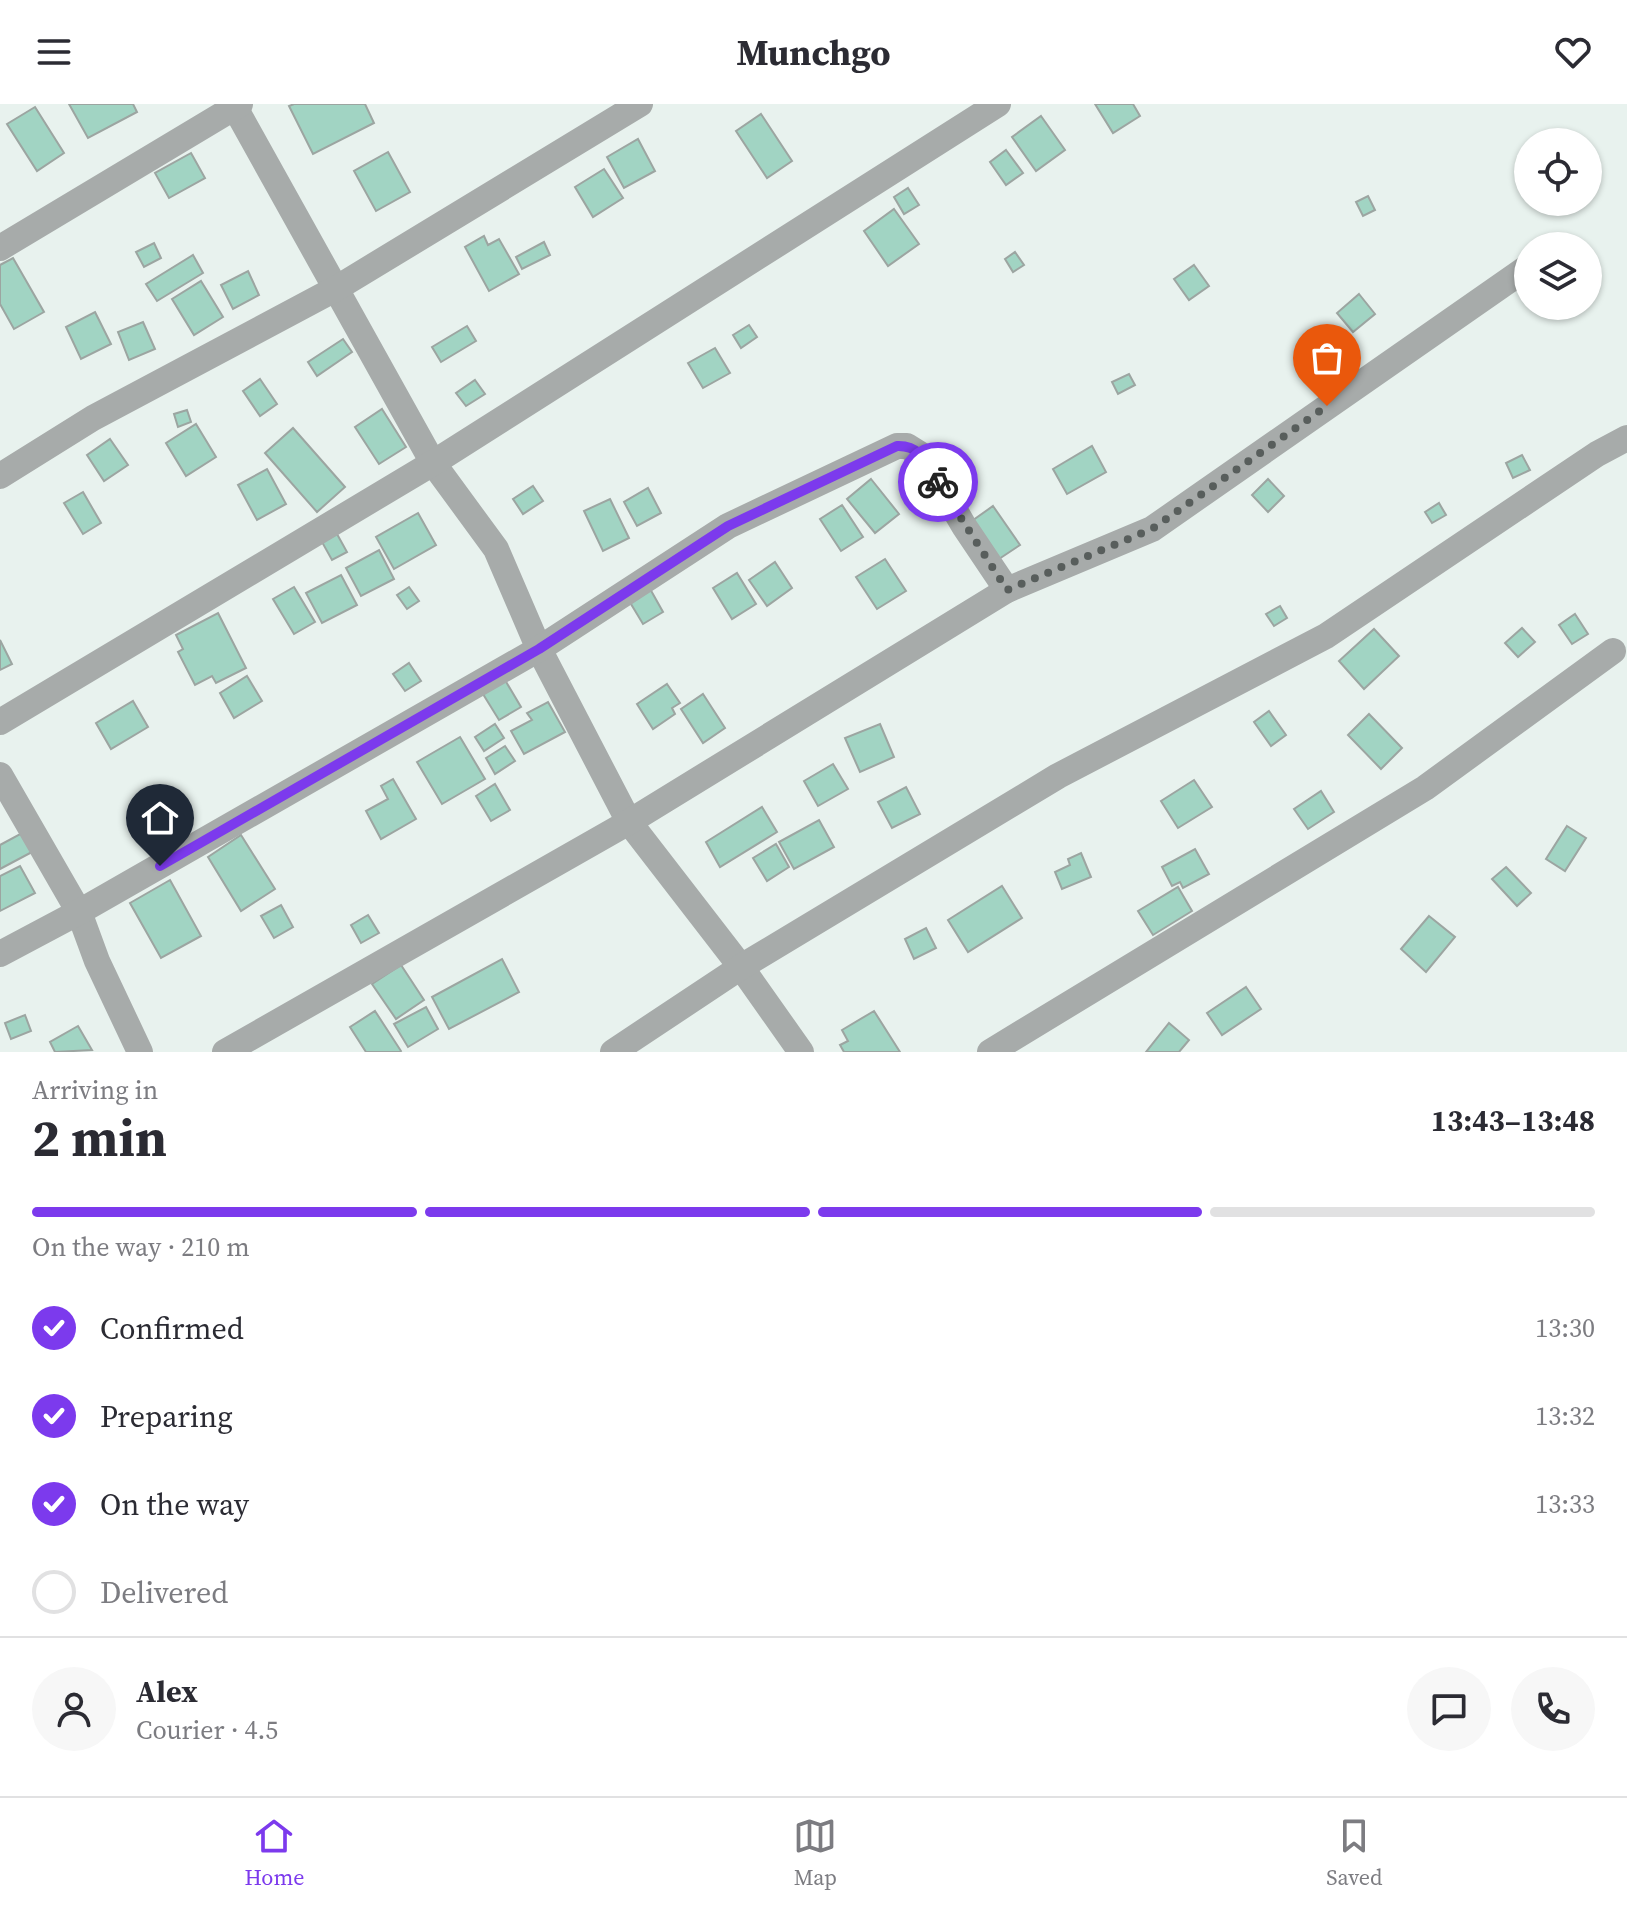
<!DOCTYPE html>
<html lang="en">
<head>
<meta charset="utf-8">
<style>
	body { margin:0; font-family:"Source Serif 4",serif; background:#f7f7f7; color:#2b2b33; height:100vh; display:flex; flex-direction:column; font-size:30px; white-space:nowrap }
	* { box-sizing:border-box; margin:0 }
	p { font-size:26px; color:#7c7c81 }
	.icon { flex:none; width:44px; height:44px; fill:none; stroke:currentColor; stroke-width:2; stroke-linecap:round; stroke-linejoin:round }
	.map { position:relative; height:948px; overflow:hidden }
	.drawer { display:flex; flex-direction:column; background:#fff; flex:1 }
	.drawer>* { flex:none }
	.controls { position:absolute; left:1514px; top:24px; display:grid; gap:16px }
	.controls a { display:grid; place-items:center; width:88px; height:88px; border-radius:50%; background:#fff; box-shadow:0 2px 6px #0004; font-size:40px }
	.pin { position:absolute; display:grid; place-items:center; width:68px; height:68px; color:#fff; margin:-82px -34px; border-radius:50% 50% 50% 0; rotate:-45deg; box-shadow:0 0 8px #0007 }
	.pin .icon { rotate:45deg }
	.courier { position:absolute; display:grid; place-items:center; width:80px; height:80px; margin:-40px; border:6px solid #7c3aed; border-radius:50%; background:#fff; color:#222; box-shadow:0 2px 10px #0007 }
	.headline em { font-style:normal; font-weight:700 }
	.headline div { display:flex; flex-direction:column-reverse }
	.headline { display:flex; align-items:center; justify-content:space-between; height:136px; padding:0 32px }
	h1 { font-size:52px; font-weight:700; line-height:60px }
	.bar { display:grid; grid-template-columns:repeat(4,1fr); gap:12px 8px; align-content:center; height:96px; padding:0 32px }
	.bar i { height:10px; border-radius:6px; background:#e1e1e2 }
	.bar .on { background:#7c3aed }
	.bar p { grid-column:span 4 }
	.line { display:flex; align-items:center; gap:20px; padding:0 32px; border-top:2px solid #e1e1e2 }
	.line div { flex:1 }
	.round { display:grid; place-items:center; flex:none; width:84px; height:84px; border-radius:42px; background:#f7f7f7 }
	ol { padding:0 32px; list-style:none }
	li { display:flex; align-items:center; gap:24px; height:88px }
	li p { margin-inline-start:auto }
	li .icon { padding:8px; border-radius:50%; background:#7c3aed; color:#fff; stroke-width:4 }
	li:last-child { color:#7c7c81 }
	li i { width:44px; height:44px; border:4px solid #e1e1e2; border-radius:50% }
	header { display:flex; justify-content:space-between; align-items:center; height:104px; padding:0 32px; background:#fff; font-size:36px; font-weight:700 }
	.menu { display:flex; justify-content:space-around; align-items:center; height:112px; border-top:2px solid #e1e1e2; background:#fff; font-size:22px; color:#7c7c81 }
	.menu a { display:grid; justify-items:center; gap:4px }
	.menu .on { color:#7c3aed }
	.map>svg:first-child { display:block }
</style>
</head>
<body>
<header><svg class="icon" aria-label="menu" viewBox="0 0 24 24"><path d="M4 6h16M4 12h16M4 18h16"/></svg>Munchgo<svg class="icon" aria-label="heart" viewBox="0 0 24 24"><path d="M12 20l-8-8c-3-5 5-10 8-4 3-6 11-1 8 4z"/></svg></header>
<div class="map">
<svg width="1627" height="948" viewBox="0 0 1627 948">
	<rect width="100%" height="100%" fill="#e8f2ee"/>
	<!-- building -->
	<g fill="#a1d4c3" stroke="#9ca5a1" stroke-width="2">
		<polygon points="69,0 133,0 137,8 88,34"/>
		<polygon points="294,0 365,0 374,19 313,50 289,2"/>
		<polygon points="1095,0 1133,0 1140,12 1113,29"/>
		<polygon points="35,3 64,49 37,67 7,20"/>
		<polygon points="761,10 792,57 767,74 736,27"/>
		<polygon points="1041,12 1065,46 1036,67 1012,33"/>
		<polygon points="638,35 655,67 624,84 607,53"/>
		<polygon points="1006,46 1023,69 1006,81 990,58"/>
		<polygon points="388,48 410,88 376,107 354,67"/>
		<polygon points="191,49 205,74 169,94 155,69"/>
		<polygon points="604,65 623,94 593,113 575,83"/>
		<polygon points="908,84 919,101 904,110 894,93"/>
		<polygon points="1368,92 1375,106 1363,112 1356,98"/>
		<polygon points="894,105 919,140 888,162 864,127"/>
		<polygon points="484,132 488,141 499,135 519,170 489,187 465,143"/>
		<polygon points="544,138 550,151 522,165 516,153"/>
		<polygon points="154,139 161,154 144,163 136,148"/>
		<polygon points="1015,148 1024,161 1013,168 1005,155"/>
		<polygon points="193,151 203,169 157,197 146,180"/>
		<polygon points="13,154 44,208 14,225 0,200 0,161"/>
		<polygon points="1194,161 1209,182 1189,196 1174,175"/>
		<polygon points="248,167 259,191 233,205 221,181"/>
		<polygon points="201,177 223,213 194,231 172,195"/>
		<polygon points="1359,190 1375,210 1353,228 1337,209"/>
		<polygon points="95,208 111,240 81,255 66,223"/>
		<polygon points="143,218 155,245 129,256 118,228"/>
		<polygon points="749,221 757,233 741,244 733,231"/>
		<polygon points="467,222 476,237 441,258 432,243"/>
		<polygon points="343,235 352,248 317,272 308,258"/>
		<polygon points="715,244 730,269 703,284 688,259"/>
		<polygon points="1129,270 1135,281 1118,290 1112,278"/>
		<polygon points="260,275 277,300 260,312 243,287"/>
		<polygon points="475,276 485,290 466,302 456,289"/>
		<polygon points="382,305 406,343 379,360 355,323"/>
		<polygon points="187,306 191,318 178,323 174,310"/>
		<polygon points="196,320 216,353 186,372 166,339"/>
		<polygon points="293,324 345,383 317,408 265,349"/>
		<polygon points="110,335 128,361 104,377 87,351"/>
		<polygon points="1092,342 1106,368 1067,390 1053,365"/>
		<polygon points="1522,351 1530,366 1513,374 1506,359"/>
		<polygon points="267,365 286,400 257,416 238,381"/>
		<polygon points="871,375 899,410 875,429 847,395"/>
		<polygon points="1268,375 1284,392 1268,408 1252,391"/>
		<polygon points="533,382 543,397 523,410 513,395"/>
		<polygon points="648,384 661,409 637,422 624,398"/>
		<polygon points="83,388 101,419 83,430 64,399"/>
		<polygon points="610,395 629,434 603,447 584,407"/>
		<polygon points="1439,399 1446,411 1432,419 1425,408"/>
		<polygon points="842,401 863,433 841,447 820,415"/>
		<polygon points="993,402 1020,441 996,457 969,419"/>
		<polygon points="418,409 436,441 394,465 376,433"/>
		<polygon points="337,430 347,448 332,456 322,438"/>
		<polygon points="379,446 394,475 361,492 346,464"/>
		<polygon points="885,455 906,487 877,505 856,473"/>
		<polygon points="775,458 792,484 767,502 749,476"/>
		<polygon points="737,469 756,500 732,515 713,484"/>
		<polygon points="341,471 357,501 322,519 306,489"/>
		<polygon points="294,483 315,518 294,530 273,495"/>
		<polygon points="409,483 419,497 407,505 397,491"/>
		<polygon points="649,483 663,508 643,520 628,495"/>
		<polygon points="1280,502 1287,514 1274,522 1266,510"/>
		<polygon points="218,509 246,564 216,579 212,572 195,581 178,548 183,545 176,531"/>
		<polygon points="1575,510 1588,530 1572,540 1559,521"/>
		<polygon points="1522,524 1535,538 1518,553 1505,539"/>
		<polygon points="1374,525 1399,552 1364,585 1339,557"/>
		<polygon points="0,536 12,560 0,566"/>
		<polygon points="409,559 421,577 405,587 393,570"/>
		<polygon points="247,572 262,597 234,614 220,589"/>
		<polygon points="505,576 521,603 499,616 483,590"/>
		<polygon points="667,580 680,599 672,604 675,610 653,625 637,600"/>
		<polygon points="703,590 725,624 703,639 681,605"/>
		<polygon points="133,597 148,623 111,645 96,619"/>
		<polygon points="548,598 565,628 524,650 511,627 532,616 527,609"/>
		<polygon points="1269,607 1286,631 1271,642 1254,618"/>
		<polygon points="1369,610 1402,644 1381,665 1348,631"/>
		<polygon points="495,620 504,634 484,647 475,633"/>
		<polygon points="880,620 894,653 860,668 845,634"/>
		<polygon points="460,633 485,675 442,700 417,658"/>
		<polygon points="505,642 515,657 495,670 486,654"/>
		<polygon points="833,660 848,685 818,702 804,677"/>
		<polygon points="393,675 416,715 381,735 366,707 388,695 381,682"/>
		<polygon points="1194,676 1212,703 1178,724 1161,697"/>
		<polygon points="495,680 510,706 491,717 476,692"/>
		<polygon points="906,683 920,710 892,724 878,698"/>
		<polygon points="1321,687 1334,708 1308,725 1294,705"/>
		<polygon points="762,703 777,728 720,763 706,738"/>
		<polygon points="819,716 834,743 794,765 779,738"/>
		<polygon points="1567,722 1586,734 1565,767 1546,755"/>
		<polygon points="22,729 32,748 0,765 0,741"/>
		<polygon points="241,731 275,785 241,807 208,753"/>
		<polygon points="776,740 789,763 767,777 753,754"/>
		<polygon points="1195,745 1209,770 1183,784 1180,778 1172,782 1162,763"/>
		<polygon points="1081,749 1091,773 1062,785 1055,768 1070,761 1068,755"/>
		<polygon points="20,762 35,789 0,807 0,772"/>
		<polygon points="1506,763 1531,789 1517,802 1492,775"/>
		<polygon points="170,776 201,832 161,854 130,799"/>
		<polygon points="1002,782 1022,814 968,848 948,816"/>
		<polygon points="1178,783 1192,807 1153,831 1138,807"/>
		<polygon points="281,801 293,823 274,834 261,812"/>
		<polygon points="368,811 379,829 361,839 351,821"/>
		<polygon points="1429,812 1455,833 1426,868 1401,845"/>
		<polygon points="926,824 936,844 914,855 905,835"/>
		<polygon points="502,855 519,888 449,925 432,893"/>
		<polygon points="401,861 424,896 396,915 372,880"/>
		<polygon points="1246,883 1261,905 1222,931 1207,909"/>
		<polygon points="426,903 438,925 408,943 394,920"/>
		<polygon points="375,907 401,947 400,948 366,948 350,923"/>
		<polygon points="874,907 900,948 844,948 840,941 848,937 842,926"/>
		<polygon points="25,911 31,927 11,935 5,919"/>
		<polygon points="1169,919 1189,936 1179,948 1146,948"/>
		<polygon points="78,922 92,946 55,948 50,938"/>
	</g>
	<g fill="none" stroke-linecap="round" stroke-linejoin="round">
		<!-- street -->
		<g stroke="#a7abaa" stroke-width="26">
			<polyline points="233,0 433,359 496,445 539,545 629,718 741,863 801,948"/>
			<polyline points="0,144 240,0"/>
			<polyline points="0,372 93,314 337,184 640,0"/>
			<polyline points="0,618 433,359 998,0"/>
			<polyline points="0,671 79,808 97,857 140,948"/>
			<polyline points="0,850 79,808 539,545 728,422 897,342 907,342 923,352 964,422 1007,486"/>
			<polyline points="225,948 629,718 1007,486 1152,425 1528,163"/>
			<polyline points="613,948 741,863 1058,672 1326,532 1597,350 1627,334"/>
			<polyline points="990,948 1425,684 1613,547"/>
		</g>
	</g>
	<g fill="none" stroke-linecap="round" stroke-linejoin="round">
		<!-- done -->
		<polyline stroke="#585e5c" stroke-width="8" stroke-dasharray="0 14.4" points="938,378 1007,486 1152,425 1327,302"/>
		<!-- route -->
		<path stroke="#7c3aed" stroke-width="10" d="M160 762 539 545 728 422 897 342C921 341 927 360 938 378"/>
	</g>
</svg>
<div class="controls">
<a><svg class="icon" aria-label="locate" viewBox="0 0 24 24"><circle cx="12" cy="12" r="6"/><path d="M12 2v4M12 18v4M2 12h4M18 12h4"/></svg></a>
<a><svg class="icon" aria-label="layers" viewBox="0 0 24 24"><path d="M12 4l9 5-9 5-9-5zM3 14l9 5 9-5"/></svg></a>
</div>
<div class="pin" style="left:1327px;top:302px;background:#ea580c"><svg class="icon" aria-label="bag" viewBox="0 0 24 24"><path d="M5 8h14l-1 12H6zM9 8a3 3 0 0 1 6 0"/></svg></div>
<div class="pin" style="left:160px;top:762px;background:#1f2937"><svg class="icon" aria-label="home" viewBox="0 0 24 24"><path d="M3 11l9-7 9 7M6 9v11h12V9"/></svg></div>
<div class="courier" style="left:938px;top:378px"><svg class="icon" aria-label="bike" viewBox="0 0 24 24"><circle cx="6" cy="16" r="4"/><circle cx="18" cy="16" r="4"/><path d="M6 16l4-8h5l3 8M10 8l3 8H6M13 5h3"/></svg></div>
</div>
<section class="drawer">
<div class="headline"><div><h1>2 min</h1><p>Arriving in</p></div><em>13:43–13:48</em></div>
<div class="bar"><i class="on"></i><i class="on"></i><i class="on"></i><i></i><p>On the way · 210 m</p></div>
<ol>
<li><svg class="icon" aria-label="check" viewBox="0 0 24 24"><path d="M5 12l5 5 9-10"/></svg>Confirmed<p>13:30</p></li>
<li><svg class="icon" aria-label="check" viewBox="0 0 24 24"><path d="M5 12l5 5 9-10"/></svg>Preparing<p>13:32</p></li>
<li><svg class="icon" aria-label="check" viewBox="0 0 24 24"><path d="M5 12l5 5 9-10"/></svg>On the way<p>13:33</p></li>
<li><i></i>Delivered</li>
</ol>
<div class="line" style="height:144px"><a class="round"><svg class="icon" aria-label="person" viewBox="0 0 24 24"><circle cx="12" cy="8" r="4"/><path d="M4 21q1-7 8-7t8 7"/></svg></a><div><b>Alex</b><p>Courier · 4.5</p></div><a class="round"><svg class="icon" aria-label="chat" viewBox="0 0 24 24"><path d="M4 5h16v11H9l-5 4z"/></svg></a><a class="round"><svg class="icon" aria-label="phone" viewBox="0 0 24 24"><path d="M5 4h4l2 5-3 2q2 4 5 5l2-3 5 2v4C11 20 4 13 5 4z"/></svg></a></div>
</section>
<nav class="menu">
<a class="on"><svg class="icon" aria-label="home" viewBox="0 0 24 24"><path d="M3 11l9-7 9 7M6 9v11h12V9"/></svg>Home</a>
<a><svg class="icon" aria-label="map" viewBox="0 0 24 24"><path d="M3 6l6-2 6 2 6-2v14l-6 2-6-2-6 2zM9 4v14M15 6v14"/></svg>Map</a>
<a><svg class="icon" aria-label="saved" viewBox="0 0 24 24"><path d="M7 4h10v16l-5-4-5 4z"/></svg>Saved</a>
</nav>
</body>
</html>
